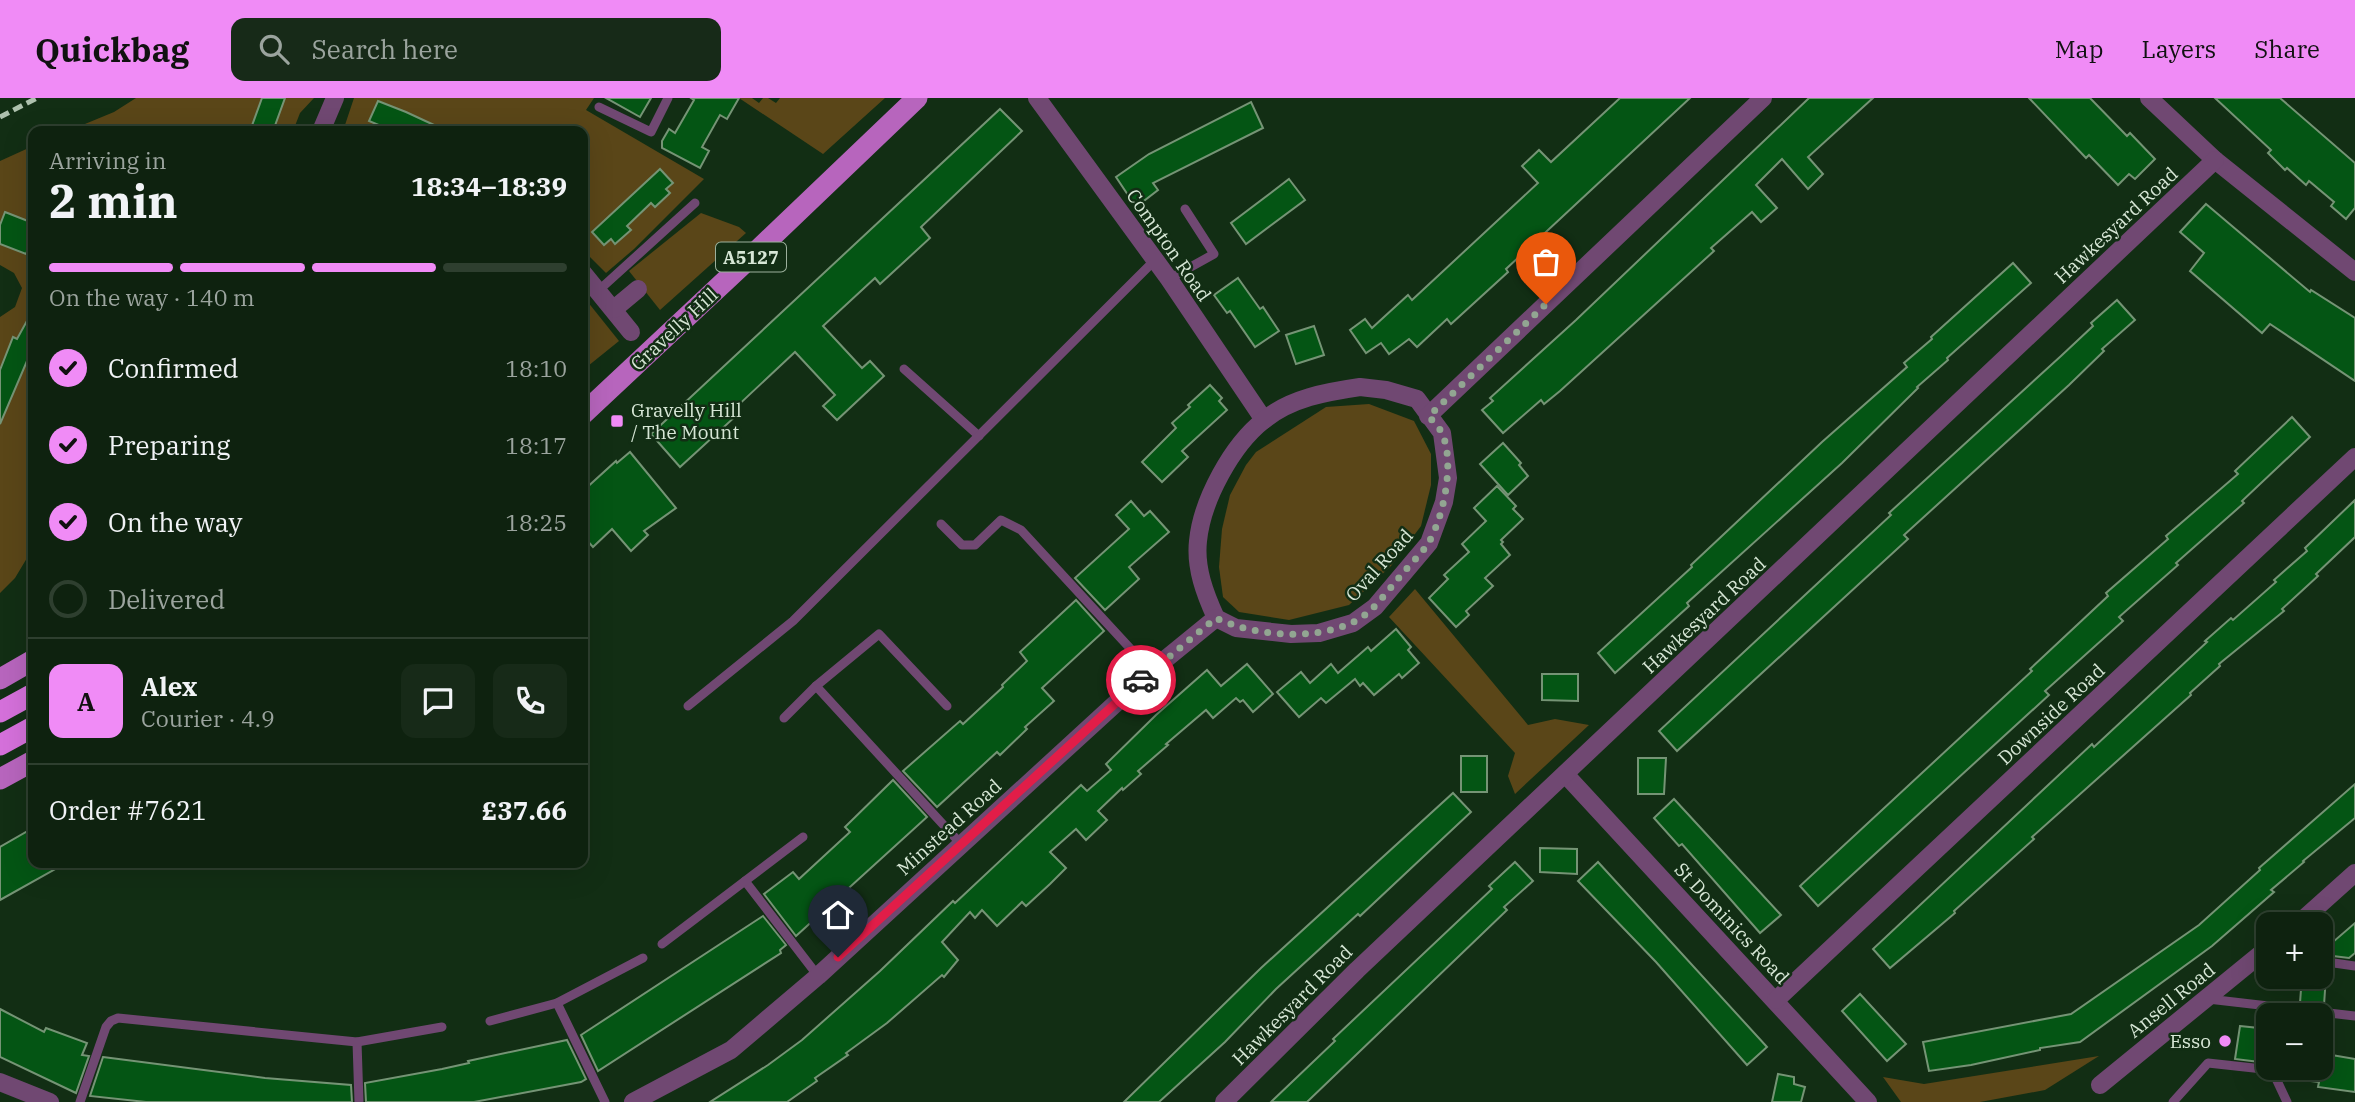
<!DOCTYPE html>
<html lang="en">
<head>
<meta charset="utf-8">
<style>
	body { margin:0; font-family:"IBM Plex Serif",serif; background:#172a18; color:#f1f3f6; height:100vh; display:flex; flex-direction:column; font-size:26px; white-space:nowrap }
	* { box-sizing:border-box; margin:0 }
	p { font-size:23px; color:#9ba49e }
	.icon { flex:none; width:38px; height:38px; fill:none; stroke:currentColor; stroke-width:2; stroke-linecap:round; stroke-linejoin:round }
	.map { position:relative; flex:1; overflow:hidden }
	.panel { position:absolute; left:28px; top:28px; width:560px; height:742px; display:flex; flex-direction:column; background:#0e220f; border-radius:14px; box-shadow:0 7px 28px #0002,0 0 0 2px #2e3f2f }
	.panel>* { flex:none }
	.buttons { position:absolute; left:2256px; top:814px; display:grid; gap:14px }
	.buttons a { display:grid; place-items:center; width:77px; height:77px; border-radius:14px; background:#0e220f; box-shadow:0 7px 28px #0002,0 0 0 2px #2e3f2f; font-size:35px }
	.pin { position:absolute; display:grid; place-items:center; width:60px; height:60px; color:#fff; margin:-72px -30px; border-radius:50% 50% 50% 0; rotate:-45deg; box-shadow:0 0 7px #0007 }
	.pin .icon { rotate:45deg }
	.courier { position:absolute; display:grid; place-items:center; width:70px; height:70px; margin:-35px; border:5px solid #e11d48; border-radius:50%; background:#fff; color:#222; box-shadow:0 2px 9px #0007 }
	.headline em { font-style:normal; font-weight:700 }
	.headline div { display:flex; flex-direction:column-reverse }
	.headline { display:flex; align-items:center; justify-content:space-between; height:119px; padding:0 21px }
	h1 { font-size:46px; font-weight:700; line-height:52px }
	.bar { display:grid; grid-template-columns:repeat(4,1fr); gap:10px 7px; align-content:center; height:84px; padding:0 21px }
	.bar i { height:9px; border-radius:5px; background:#2e3f2f }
	.bar .selected { background:#f08bf6 }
	.bar p { grid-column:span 4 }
	.line { display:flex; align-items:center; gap:18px; padding:0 21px; border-top:2px solid #2e3f2f }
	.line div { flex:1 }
	.round { display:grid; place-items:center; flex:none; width:74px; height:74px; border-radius:14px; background:#172a18 }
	ol { padding:0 21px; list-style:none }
	li { display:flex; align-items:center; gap:21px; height:77px }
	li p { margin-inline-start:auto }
	li .icon { padding:7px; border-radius:50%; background:#f08bf6; color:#111; stroke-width:4 }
	li:last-child { color:#9ba49e }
	li i { width:38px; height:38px; border:4px solid #2e3f2f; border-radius:50% }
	header { display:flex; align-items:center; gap:42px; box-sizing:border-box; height:98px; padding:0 35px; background:#f08bf6; color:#111 }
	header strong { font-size:33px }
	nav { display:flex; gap:38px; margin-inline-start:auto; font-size:24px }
	.search { width:490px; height:63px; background:#172a18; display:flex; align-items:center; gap:18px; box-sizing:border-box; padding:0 24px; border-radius:14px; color:#9ba49e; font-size:26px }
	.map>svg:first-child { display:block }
</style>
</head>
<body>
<header>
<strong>Quickbag</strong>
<div class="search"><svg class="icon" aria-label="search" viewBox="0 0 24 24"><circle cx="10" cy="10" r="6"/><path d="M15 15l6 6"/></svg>Search here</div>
<nav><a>Map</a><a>Layers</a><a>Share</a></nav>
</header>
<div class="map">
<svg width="2355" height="1004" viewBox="0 0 2355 1004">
	<rect width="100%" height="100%" fill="#122e14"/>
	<!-- green -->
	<g fill="#5a4618">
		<polygon points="136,0 314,0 300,15 293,33 68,33 114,14"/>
		<polygon points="354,0 594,0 586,12 704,81 634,151 606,175 583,152 583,33 343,33"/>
		<polygon points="739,0 752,0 759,5 763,0 768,0 776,5 780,0 885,0 823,56"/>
		<polygon points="33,48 33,450 15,480 0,495 0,219 15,209 22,190 14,175 0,167 0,63"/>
		<polygon points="701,115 739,129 746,135 660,212 629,173"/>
		<polygon points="583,198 619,243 583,272"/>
		<polygon points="1369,306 1414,323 1431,356 1431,387 1421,428 1391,468 1349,507 1289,522 1239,514 1223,499 1219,469 1222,431 1230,397 1246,367 1256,354 1326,309"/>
		<polygon points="1415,491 1528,627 1555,621 1589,627 1515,696 1508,678 1515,655 1389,519"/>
		<polygon points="2099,958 2045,992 1980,1004 1901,1004 1883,979 1924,986"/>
	</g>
	<!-- building -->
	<g fill="#045514" stroke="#759475" stroke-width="2">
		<polygon points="262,0 285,0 273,33 250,33"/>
		<polygon points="606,0 651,0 640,19"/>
		<polygon points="691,0 739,0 727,21 720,17 702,49 709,53 700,70 662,50 662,43 669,31 675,35 694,2"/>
		<polygon points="1620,0 1690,0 1506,171 1508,174 1451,226 1447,221 1417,249 1409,241 1389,256 1381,245 1366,255 1350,232 1365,221 1372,230 1408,197 1412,202 1538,85 1522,68 1539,52 1551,64"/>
		<polygon points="1809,0 1873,0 1808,59 1823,76 1808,91 1782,61 1756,87 1777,110 1761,124 1752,114 1711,150 1714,153 1560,293 1544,306 1541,302 1503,335 1482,312 1493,303 1490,300 1576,222"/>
		<polygon points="2029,0 2090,0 2127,38 2130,35 2155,61 2135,81 2129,76 2118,87 2089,57 2086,60"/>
		<polygon points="2215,0 2280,0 2355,65 2355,110 2346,121 2331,108 2334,104 2309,83 2306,87 2287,70 2285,72 2268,55 2271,52"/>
		<polygon points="378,3 406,14 447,33 393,33 369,23"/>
		<polygon points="1251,4 1263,30 1153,85 1158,92 1136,109 1116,79 1149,56"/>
		<polygon points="1000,11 1022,33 921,129 930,140 880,186 875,180 823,228 862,270 870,263 884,278 837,322 823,308 835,297 795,254 733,312 737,317 680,369 651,336"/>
		<polygon points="660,71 673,85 666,91 670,95 655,109 651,105 627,128 631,132 615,146 611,141 604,147 592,134"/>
		<polygon points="1289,81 1305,102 1246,146 1231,125"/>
		<polygon points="2206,106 2310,194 2311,192 2355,220 2355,283 2270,226 2262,235 2190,173 2204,155 2180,134"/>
		<polygon points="5,114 33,125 33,138 26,156 0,146 0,127"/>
		<polygon points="2013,165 2031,185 1947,260 1948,262 1917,289 1918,290 1842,365 1687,505 1689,508 1615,575 1598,555 1692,469 1691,467 1822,344 1907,269 1904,265 1932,241 1931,239"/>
		<polygon points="1238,180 1260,211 1263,209 1279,233 1255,249 1230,213 1227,215 1214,197"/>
		<polygon points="2117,202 2135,222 2102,251 2104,253 2069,287 1904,437 1908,441 1677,653 1659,633 1891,417 1889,415 2061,258 2093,228 2091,225"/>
		<polygon points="33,212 33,249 0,326 0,272 13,239 17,241"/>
		<polygon points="1314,228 1324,257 1296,266 1286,237"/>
		<polygon points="1210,287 1222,300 1219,303 1227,312 1182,353 1188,359 1162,384 1142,364 1176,330 1172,325 1190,309 1188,307"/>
		<polygon points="2292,319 2310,339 2242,403 2244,405 2176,465 2178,467 2119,519 2123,523 2045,593 2049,597 1818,808 1800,788 2032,573 2030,571 2108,498 2106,495 2168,441 2166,438 2238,376 2235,373"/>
		<polygon points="1503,345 1521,365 1519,367 1528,378 1508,397 1480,366"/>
		<polygon points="630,354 676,410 644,433 648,437 631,453 612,431 593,449 583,438 583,393 616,363 617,365"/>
		<polygon points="1497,388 1516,408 1513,411 1523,421 1501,442 1503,444 1501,446 1510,457 1485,480 1493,488 1466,513 1469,517 1456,529 1429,500 1448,481 1444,477 1469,454 1462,446 1486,423 1474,410"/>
		<polygon points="2355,402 2355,439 2316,476 2318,478 2282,511 2284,513 2219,566 2220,568 2190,595 2191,597 2032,739 2034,741 1954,813 1955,815 1890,870 1873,851 2092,646 2094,649 2207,544 2205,543 2231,520 2233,522 2276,484 2274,482 2307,453 2305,450"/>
		<polygon points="1131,403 1144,418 1150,413 1169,434 1129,469 1139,481 1105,512 1075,480 1129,431 1116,417"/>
		<polygon points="1076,502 1104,533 1042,590 1054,603 1025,629 1027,631 1000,657 997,654 937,709 903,673 960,623 963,626 1003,589 1002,587 1027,563 1020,554"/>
		<polygon points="1396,531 1411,549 1408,552 1419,565 1402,580 1399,576 1374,597 1363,585 1360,588 1355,581 1326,605 1321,600 1299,619 1277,594 1301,574 1310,585 1331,566 1338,575 1368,549 1371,553"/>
		<polygon points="1247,566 1273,596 1253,614 1243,602 1240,604 1236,600 1213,620 1206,612 1166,646 1168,647 1138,673 1141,676 1123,692 1122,690 1098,713 1107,722 1086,742 1076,731 1050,754 1066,770 1050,786 1026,808 1022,804 997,828 982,812 975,820 970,814 942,844 958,862 944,879 942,877 887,925 846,955 848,957 815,980 817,983 787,1004 710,1004 768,967 802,942 880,873 953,803 955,805 1081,687 1087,693 1111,672 1106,666 1156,617 1207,572 1221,588"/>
		<polygon points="1542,576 1578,576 1578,603 1542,602"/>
		<rect x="1461" y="658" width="26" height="36"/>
		<polygon points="1638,660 1666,660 1664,696 1638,696"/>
		<polygon points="893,682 927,719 796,838 764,796 793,774 799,781 850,734 845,729"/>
		<polygon points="2355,686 2355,720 2303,763 2304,764 2271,792 2274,794 2212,848 2080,944 2040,950 2040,952 1971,967 1929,973 1923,944 2071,916 2199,827 2260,772 2259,770"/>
		<polygon points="1453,695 1471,714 1360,818 1358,816 1276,891 1225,944 1159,1004 1124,1004 1261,870"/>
		<polygon points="1674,701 1781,817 1760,835 1682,746 1679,748 1654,720"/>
		<polygon points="33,730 33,765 66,765 0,802 0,749"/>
		<polygon points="1540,750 1577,751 1577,776 1540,774"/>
		<polygon points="1515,764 1533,783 1504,809 1507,812 1307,1004 1271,1004 1335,943 1333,941 1492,791 1489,788"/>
		<polygon points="1598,764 1767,949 1747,967 1656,864 1578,783"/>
		<polygon points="763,818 786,847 780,852 781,855 598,973 581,937"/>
		<polygon points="2355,825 2355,855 2349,860 2333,858 2326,850"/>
		<polygon points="2302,878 2326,878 2324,907 2300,905"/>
		<polygon points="1860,896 1906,946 1887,963 1842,913"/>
		<polygon points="0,911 44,934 46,930 87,945 82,957 89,958 76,995 0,959"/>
		<polygon points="2240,928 2268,931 2268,965 2235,961"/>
		<polygon points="567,942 586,981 581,984 474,1004 366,1004 365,985 442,971 469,965 468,963"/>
		<polygon points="2320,955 2355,961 2355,994 2318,989 2319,984 2287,980 2287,970 2320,970"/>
		<polygon points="103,959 265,980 351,987 352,1004 146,1004 90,998"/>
		<polygon points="1778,976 1794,979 1794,986 1805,989 1801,1004 1772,1004"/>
	</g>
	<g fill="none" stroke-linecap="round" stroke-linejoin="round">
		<!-- service -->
		<g stroke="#704872" stroke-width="9">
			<polyline points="599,9 651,34 668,0"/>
			<polyline points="1169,181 1214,156 1185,111"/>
			<polyline points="598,193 695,105"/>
			<polyline points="904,271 979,338"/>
			<polyline points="941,426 962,447 975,447 1001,422 1021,432 1151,573"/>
			<polyline points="816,588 879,536 947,608"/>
			<polyline points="688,608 793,523 1155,162"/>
			<polyline points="784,620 816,588 961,746"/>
			<polyline points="745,783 818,878"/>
			<polyline points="662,846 803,739"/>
			<polyline points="2320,863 2355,868"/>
			<polyline points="2208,901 2355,918"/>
			<polyline points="557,905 605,1004"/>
			<polyline points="490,923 557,905 643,860"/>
			<polyline points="357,944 359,1004"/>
			<polyline points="80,1004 106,929 111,923 118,920 357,944 442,929"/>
			<polyline points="2173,1004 2208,965 2272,972 2287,1004"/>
		</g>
		<!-- minor -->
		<g stroke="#704872" stroke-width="18">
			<polyline points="1037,0 1169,181 1264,322"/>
			<polyline points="2149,0 2215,62 2355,174"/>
			<polyline points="321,33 335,0"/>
			<polyline points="583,175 631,234"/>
			<polyline points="614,211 638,191"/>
			<path d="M1360 289 1386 292 1417 301 1442 335 1448 380 1444 404 1429 445 1375 509 1353 525 1319 535 1291 536 1236 530 1216 520C1205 496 1195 470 1198 443 1202 402 1232 347 1264 322 1291 300 1326 294 1360 289Z"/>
			<polyline points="1428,318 1763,0"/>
			<polyline points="1565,676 1868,1004"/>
			<polyline points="2298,826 2355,775"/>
			<polyline points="1776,902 2355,359"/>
			<polyline points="0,984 50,1004"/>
			<polyline points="2100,987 2268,850"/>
			<polyline points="633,1004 731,952 818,878 1151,573 1216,520"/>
			<polyline points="1224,1004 1357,872 2215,62"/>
		</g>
		<!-- primary -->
		<g stroke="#b765bd" stroke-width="21">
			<polyline points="583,316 739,170 917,0"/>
			<polyline points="0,581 33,562"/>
			<polyline points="0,681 33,663"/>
		</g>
		<!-- motorway -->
		<g stroke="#d470da" stroke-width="21">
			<polyline points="0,614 33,596"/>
			<polyline points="0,647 33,629"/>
		</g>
		<!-- rail -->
		<polyline stroke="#aec1ae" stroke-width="5" stroke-dasharray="10 5" stroke-linecap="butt" points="0,19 37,0"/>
	</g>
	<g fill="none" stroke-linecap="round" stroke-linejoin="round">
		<!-- done -->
		<path stroke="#92a692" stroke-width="7" stroke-dasharray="0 12.6" d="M1141 582 1216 520C1254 538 1312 543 1351 525 1371 517 1384 497 1398 481 1407 469 1421 457 1429 444 1444 417 1455 364 1442 335 1439 329 1432 323 1429 318L1546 206"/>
		<!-- route -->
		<polyline stroke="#e11d48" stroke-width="9" points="838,859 1141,582"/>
	</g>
	<!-- markers -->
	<g fill="#f08bf6" stroke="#122e14" stroke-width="2.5">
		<rect x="610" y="316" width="14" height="14" rx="3.5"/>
		<circle cx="2225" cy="943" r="7"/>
	</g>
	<g text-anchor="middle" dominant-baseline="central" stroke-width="5" stroke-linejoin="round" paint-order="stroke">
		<!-- shield labels -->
		<rect fill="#122e14" stroke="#9cb09c" stroke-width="2" x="716" y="144.5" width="70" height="29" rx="5"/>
		<g font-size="18" font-weight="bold" fill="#d7e7d6">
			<text x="751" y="159">A5127</text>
		</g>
		<!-- street labels -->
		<g font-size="19" fill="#d7e7d6" stroke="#122e14">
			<text transform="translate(2116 127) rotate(-43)">Hawkesyard Road</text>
			<text transform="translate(1169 147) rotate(55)">Compton Road</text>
			<text transform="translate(674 231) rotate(-43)">Gravelly Hill</text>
			<text transform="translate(1379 467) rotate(-48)">Oval Road</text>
			<text transform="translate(1704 517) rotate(-43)">Hawkesyard Road</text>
			<text transform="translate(2051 616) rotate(-43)">Downside Road</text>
			<text transform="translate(949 729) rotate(-42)">Minstead Road</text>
			<text transform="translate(1732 825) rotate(47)">St Dominics Road</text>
			<text transform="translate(2171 902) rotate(-39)">Ansell Road</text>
			<text transform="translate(1292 907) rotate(-45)">Hawkesyard Road</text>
		</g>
		<!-- poi labels -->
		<g font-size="19" fill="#d7e7d6" stroke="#122e14" text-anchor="start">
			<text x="631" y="312">Gravelly Hill<tspan x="631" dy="22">/ The Mount</tspan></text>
			<text x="2211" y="943" text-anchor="end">Esso</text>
		</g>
	</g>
</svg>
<div class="buttons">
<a>+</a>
<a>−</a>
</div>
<div class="pin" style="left:1546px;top:206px;background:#ea580c"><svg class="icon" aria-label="bag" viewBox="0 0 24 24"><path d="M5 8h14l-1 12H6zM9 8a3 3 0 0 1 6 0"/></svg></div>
<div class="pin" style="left:838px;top:859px;background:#1f2937"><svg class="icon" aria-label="home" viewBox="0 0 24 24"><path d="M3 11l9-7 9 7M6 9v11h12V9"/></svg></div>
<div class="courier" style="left:1141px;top:582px"><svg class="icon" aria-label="car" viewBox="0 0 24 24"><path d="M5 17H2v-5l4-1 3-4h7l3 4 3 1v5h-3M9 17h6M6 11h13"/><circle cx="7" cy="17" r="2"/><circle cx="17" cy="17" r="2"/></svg></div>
<section class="panel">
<div class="headline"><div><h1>2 min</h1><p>Arriving in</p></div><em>18:34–18:39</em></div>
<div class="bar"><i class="selected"></i><i class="selected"></i><i class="selected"></i><i></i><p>On the way · 140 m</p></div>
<ol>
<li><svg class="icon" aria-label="check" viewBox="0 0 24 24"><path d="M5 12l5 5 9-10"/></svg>Confirmed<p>18:10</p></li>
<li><svg class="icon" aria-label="check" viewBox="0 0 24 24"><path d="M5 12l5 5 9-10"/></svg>Preparing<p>18:17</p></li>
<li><svg class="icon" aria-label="check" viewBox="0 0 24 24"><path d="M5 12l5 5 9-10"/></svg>On the way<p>18:25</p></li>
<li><i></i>Delivered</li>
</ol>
<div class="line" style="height:126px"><b class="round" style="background:#f08bf6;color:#111">A</b><div><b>Alex</b><p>Courier · 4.9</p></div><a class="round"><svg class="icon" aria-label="chat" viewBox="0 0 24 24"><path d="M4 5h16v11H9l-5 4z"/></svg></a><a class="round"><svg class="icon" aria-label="phone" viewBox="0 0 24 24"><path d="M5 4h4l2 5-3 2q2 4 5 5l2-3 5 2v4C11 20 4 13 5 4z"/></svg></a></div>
<div class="line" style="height:91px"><div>Order #7621</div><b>£37.66</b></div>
</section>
</div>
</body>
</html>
